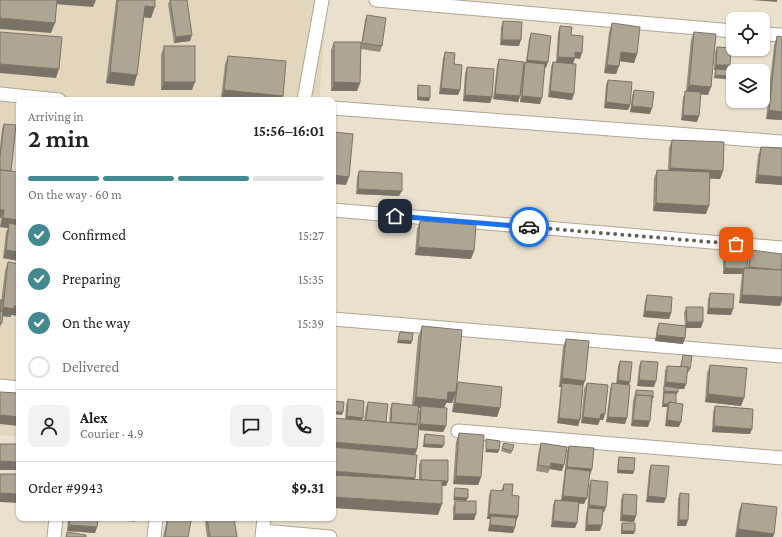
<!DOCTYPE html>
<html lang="en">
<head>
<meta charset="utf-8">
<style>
	body { margin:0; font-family:"Crimson Pro",serif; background:#f2f2f2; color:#202124; height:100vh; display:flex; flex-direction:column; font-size:15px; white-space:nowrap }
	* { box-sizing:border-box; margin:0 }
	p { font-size:13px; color:#757577 }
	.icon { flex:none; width:22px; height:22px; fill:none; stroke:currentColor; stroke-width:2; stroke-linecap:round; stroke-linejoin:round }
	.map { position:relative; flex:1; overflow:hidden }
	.side { position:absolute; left:16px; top:97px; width:320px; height:424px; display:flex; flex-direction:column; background:#fff; border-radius:8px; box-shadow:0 1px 3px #0004 }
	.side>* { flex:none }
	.tools { position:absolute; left:726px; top:12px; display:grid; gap:8px }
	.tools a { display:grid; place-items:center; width:44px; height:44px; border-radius:8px; background:#fff; box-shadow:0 1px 3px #0004; font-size:20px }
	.pin { position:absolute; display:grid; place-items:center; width:34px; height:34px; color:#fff; margin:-17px; border-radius:8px; box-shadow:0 2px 6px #0006 }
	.courier { position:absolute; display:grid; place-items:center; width:40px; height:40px; margin:-20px; border:3px solid #1a73e8; border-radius:50%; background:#fff; color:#222; box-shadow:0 1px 5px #0007 }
	.summary em { font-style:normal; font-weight:600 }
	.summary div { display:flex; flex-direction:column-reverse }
	.summary { display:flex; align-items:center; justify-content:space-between; height:68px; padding:0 12px }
	h1 { font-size:26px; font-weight:600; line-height:30px }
	.bar { display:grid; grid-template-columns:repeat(4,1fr); gap:6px 4px; align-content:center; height:48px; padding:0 12px }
	.bar i { height:5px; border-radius:3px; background:#e0e0e0 }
	.bar .selected { background:#428990 }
	.bar p { grid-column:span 4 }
	.line { display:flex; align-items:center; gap:10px; padding:0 12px; border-top:1px solid #e0e0e0 }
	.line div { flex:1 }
	.round { display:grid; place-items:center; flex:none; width:42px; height:42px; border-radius:8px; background:#f2f2f2 }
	ol { padding:0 12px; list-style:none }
	li { display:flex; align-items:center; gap:12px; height:44px }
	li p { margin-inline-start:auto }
	li .icon { padding:4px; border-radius:50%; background:#428990; color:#fff; stroke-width:4 }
	li:last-child { color:#757577 }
	li i { width:22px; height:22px; border:2px solid #e0e0e0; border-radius:50% }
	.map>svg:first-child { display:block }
</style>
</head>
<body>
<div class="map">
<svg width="782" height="537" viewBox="0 0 782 537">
	<rect width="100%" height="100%" fill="#e9e0ce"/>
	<!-- built -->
	<polygon fill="#e2d6bd" points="0,0 328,0 319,100 19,100 19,436 0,435"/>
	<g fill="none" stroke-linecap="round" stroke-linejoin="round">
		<!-- minor casing -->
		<g stroke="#aea694" stroke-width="15">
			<g id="minor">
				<polyline points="376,0 733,31"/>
				<polyline points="763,34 782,35"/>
				<polyline points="0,94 59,100"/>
				<polyline points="304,100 322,0"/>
				<polyline points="333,108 782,142"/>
				<polyline points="333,210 782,248"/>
				<polyline points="333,319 782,356"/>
				<polyline points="0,386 19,388"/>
				<polyline points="458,431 782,458"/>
				<polyline points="263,531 330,537"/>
				<polyline points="54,537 56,518"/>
				<polyline points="154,537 156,518"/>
				<polyline points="262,537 264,518"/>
			</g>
		</g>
		<!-- minor -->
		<use href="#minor" stroke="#fff" stroke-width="13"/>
	</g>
	<!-- wall -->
	<g fill="#968f80" fill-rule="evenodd">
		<polygon points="116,0 155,0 151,18 144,17 134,86 106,83"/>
		<polygon points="170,0 187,0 190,41 174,43 168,4"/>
		<polygon points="367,15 382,46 380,52 361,49 360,83 357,91 331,91 331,50 334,42 361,46 365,20"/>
		<polygon points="503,21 519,46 500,45 501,27"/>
		<polygon points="612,23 637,54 634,63 620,61 616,74 604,73 609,32"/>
		<polygon points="560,26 571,35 580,59 575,58 573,63 572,100 548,97 551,67 553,62 556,62 558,32"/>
		<polygon points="694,32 708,95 700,94 697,122 681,120 683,97 686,91 691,40"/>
		<polygon points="531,33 546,68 545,68 540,104 520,102 523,68 526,62 529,39"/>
		<polygon points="777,36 782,120 766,119 774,45"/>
		<polygon points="164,46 192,90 161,90 161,55"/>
		<polygon points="717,47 728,70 728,76 727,79 714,78 715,70 714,70 715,53"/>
		<polygon points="445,52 454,64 460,90 458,95 439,94 443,58"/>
		<polygon points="228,56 283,96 281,100 238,100 221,98 225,64"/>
		<polygon points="499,59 520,96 518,102 493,99 497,65"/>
		<polygon points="467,67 492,97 490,103 463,101 465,73"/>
		<polygon points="608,80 630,105 628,110 604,108 606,85"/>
		<polygon points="418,85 430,98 429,101 417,100 417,88"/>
		<polygon points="634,90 650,114 630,112 632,96"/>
		<polygon points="4,124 11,171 19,261 3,258 6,232 8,228 0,227 1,218 0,218 0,147 2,129"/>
		<polygon points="672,140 723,171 720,179 710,178 706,214 653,211 654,178 657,170 668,170 669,148"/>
		<polygon points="761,147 782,148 782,185 755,183 758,155"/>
		<polygon points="359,171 399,196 356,194 357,177"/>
		<polygon points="420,221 474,251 471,259 415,255 417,229"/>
		<polygon points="725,249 747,268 748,268 749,256 751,250 781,267 781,270 782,270 782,301 780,306 739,303 742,274 723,274 723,254"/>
		<polygon points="8,262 11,315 11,317 2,316 2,323 0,327 0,311 5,271"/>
		<polygon points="710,293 733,309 731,315 707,314 708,299"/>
		<polygon points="647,295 671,313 669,319 643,317 645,301"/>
		<polygon points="686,307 701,328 686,328 685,338 683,344 655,341 657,328 659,323 685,326 684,313"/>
		<path d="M422 326 457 386 458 382 500 408 497 417 452 412 454 397 452 403H446L444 408 446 426 443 432 419 430 417 449 415 455V479L419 480V465L421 460 448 481 446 486H442L438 515 345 419 346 405 348 399 363 418 362 420 364 421 366 407 368 402 386 422 389 423 390 409 392 403 412 405 418 337ZM418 408H420L419 412 418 425H417Z"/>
		<polygon points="566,339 583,386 580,420 578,426 557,423 561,387 559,387 563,347"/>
		<polygon points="683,355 690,369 689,372 687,371 686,384 684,389 678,389 676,395 676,403 679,427 665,426 667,407 662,407 665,371 667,366 680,367"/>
		<polygon points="620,361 629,385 625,424 606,422 610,389 612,383 616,384 618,366"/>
		<polygon points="641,361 654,387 637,386 639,366"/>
		<polygon points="710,365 744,398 741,406 705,402 707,373"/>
		<polygon points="587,383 605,414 603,420 600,420 598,425 581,423 584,389"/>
		<polygon points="636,390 653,398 648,427 631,426 633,401"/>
		<polygon points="715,406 750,434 712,432 713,412"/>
		<polygon points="459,433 481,477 478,485 453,484 456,442"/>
		<polygon points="425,434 442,448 423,447 424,437"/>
		<polygon points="504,443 512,451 511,454 501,451"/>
		<polygon points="541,443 562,471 550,469 548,473 536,471 539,449"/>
		<polygon points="569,446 592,469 589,475 584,504 579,503 577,523 575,528 551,527 553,505 555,500 561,500 567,451"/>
		<polygon points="619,457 634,471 633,474 617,473 618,460"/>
		<polygon points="651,465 664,503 646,502 649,471"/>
		<polygon points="591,480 606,507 604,512 603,512 600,531 585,531 586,514 587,510 589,486"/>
		<polygon points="504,484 512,495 515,522 515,527 513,533 488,531 490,519 487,519 489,495 491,490 501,491"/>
		<polygon points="680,493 686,526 677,526 678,499"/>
		<polygon points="623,494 634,522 620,521 621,500"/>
		<polygon points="455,501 476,514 474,520 453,520 453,507"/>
		<polygon points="742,503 774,534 773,537 735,537 739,511"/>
		<polygon points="68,518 98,518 97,527 95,533 67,531"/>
		<polygon points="116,518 135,518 134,522"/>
		<polygon points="167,518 178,518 188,537 163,537"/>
		<polygon points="207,518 237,537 207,537 205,523"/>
		<polygon points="622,523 634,534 621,534 621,526"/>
	</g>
	<!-- shaded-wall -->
	<g fill="#7a7468">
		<polygon points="55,0 96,0 93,7 54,4"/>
		<polygon points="752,0 777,0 777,2"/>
		<polygon points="145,6 155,7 151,18 141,17"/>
		<polygon points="0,18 55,23 51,33 0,29"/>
		<polygon points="192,35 190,41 174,43 176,37"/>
		<polygon points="502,40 521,40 519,46 500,45"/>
		<polygon points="575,52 582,53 580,59 575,58 573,64 556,63 558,57"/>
		<polygon points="621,52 637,54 634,63 618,61"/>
		<polygon points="527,60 548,62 546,68 525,65"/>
		<polygon points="0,64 59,69 56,78 0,73"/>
		<polygon points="607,65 619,66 616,74 604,73"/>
		<polygon points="716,65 730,65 728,71 714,70"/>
		<polygon points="110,72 137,75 134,86 106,83"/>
		<polygon points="715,75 728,76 727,79 714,78"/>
		<polygon points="164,82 195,82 192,90 161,90"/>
		<polygon points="334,82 360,83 357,91 331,91"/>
		<polygon points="689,85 711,87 708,95 686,93"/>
		<polygon points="441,88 460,90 458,95 439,94"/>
		<polygon points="224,90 283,96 281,100 238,100 221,98"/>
		<polygon points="550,91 574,94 572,100 548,97"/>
		<polygon points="495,94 520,96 518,102 493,99"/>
		<polygon points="465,95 492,97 490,103 463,101"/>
		<polygon points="522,96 542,98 540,104 520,102"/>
		<polygon points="418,97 430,98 429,101 417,100"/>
		<polygon points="606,102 630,105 628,110 604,108"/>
		<polygon points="632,106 652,108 650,114 630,112"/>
		<polygon points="769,110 782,112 782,120 766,119"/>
		<polygon points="683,115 699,116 697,122 681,120"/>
		<polygon points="670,168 723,171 720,179 667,177"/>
		<polygon points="333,175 349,177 346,185 333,184"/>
		<polygon points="758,175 782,177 782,185 755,183"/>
		<polygon points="358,189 402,191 399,196 356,194"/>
		<polygon points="656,203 709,206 706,214 653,211"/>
		<polygon points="0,210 4,210 1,218 0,218"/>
		<polygon points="3,218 19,220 19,229 9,223 8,228 0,227"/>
		<polygon points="418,247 474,251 471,259 415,255"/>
		<polygon points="6,250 19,252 19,261 3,258"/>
		<polygon points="725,268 744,269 742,274 723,274"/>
		<polygon points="742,295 782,297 782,301 780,306 739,303"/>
		<polygon points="14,306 19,307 19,316 11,315 11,317 0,316 3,307"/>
		<polygon points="709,308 733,309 731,315 707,314"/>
		<polygon points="645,311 671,313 669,319 643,317"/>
		<polygon points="687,322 703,322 701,328 685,328"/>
		<polygon points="657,335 685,338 683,344 655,341"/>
		<polygon points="398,340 412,341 411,344 397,343"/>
		<polygon points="562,378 585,381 582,389 562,383 561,387 559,387"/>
		<polygon points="618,380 630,382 628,387 616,386"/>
		<polygon points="639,380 656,381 654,387 637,386"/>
		<polygon points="666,382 686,384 684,389 664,388"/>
		<polygon points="664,391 678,392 676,395 663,394"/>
		<polygon points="448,392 456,392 452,403 446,403 443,411 421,406 420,408 412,408 416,397"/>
		<polygon points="708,394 744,398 741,406 705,402"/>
		<polygon points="455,403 500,408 497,417 452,412"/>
		<polygon points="663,404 668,404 667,407 662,407"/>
		<polygon points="333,412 343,412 342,415 333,414"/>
		<polygon points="601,414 605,414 603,420 600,420 598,425 581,423 583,417"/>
		<polygon points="0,415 19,417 19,426 0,424"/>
		<polygon points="347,416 363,418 360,424 344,422"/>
		<polygon points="608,417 627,418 625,424 606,422"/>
		<polygon points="559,418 580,420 578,426 557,423"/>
		<polygon points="633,420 650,421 648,427 631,426"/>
		<polygon points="667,420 681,422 679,427 665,426"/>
		<polygon points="391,422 417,424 415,430 389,427"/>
		<polygon points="420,424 446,426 443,432 418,430"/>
		<polygon points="714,426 752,429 750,434 712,432"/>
		<polygon points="333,442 417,449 414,457 333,451"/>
		<polygon points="424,444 444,445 442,448 423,447"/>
		<polygon points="486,449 499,450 498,453 485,452"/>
		<polygon points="0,461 19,462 19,470 0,470"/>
		<polygon points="551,463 564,465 562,471 550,469"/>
		<polygon points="567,467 592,469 590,475 566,472 566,468 565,472"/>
		<polygon points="618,470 634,471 633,474 617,473"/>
		<polygon points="333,471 415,478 412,486 333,480"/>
		<polygon points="456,476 481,477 478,485 453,484"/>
		<polygon points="421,481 448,481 446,486 419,486"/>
		<polygon points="0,493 19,494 19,503 0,502"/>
		<polygon points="563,496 587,498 584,504 561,501"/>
		<polygon points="648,496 666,498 664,503 646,502"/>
		<polygon points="333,497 442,504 438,515 333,508"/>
		<polygon points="454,497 468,498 466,501 453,500"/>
		<polygon points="589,505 606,507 604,512 588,511"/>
		<polygon points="455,514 476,514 474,520 453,520"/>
		<polygon points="489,514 518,516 516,522 491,516 490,519 487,519"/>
		<polygon points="622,515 636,516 634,522 620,521"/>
		<polygon points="679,520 688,520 686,526 677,526"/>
		<polygon points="553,521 577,523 575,528 551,527"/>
		<polygon points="69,525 97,527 95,533 67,531"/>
		<polygon points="490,525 515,527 513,533 488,531"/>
		<polygon points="587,525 602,525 600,531 585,531"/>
		<polygon points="738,529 774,534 773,537 736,537"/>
		<polygon points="622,531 635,531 634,534 621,534"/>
	</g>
	<!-- building -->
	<g fill="#aea695" stroke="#7a7468">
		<polygon points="0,0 57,0 55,23 0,18"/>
		<polygon points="118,0 155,0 155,7 145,6 137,75 110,72"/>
		<polygon points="170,0 187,0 192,35 176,37"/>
		<polygon points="367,15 386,18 382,46 362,43"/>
		<polygon points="503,21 522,22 521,40 502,40"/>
		<polygon points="612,23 640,27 637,54 621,52 619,66 607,65"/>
		<polygon points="560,26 572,27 571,35 583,36 582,53 575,52 575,58 558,57"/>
		<polygon points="0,32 62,37 59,69 0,64"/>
		<polygon points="694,32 716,34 711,87 689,85"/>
		<polygon points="531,33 551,36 548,62 527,60"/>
		<polygon points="777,36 782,37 782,112 769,110"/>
		<polygon points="334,42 361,42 360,83 334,82"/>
		<rect x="164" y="46" width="31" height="36"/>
		<polygon points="717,47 731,48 730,65 716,65"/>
		<polygon points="445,52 455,53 454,64 462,65 460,90 441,88"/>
		<polygon points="228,56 286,61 283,96 224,90"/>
		<polygon points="499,59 524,62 520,96 495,94"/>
		<polygon points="525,62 545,64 542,98 522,96"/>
		<polygon points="553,62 576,64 574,94 550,91"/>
		<polygon points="467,67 494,69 492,97 465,95"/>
		<polygon points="716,69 728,70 728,76 715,75"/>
		<polygon points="608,80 632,82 630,105 606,102"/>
		<polygon points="418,85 430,86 430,98 418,97"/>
		<polygon points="634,90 654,92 652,108 632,106"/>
		<polygon points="685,91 701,92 699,116 683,115"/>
		<polygon points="4,124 16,125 11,171 0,170 0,157"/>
		<polygon points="333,132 353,134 349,177 333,175"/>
		<polygon points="672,140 724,142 723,171 670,168"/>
		<polygon points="761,147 782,148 782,177 758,175"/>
		<polygon points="0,170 19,172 19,220 3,218 4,210 0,210"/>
		<polygon points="657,170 710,172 709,206 656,203"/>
		<polygon points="359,171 402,173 402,191 358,189"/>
		<polygon points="420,221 476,225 474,251 418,247"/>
		<polygon points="9,223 19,225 19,252 6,250"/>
		<polygon points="725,249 748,249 747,268 744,268 744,269 725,268"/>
		<polygon points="751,250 782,254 782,261 781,270 749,267"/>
		<polygon points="8,262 19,264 19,307 14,306 14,309 3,307"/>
		<polygon points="744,268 782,270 782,297 742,295"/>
		<polygon points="710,293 734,294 733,309 709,308"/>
		<polygon points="647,295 672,297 671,313 645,311"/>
		<polygon points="0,300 2,300 0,311"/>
		<polygon points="686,307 703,307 703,322 687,322"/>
		<polygon points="0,311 3,312 2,323 0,323"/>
		<polygon points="659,323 686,326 685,338 657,335"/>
		<polygon points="422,326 462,330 456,392 448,392 447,400 416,397"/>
		<polygon points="400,332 413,333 412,341 398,340"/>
		<polygon points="566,339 589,341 585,381 562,378"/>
		<polygon points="683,355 692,356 690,369 688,368 688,367 681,367"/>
		<polygon points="620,361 632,362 630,382 618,380"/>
		<polygon points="641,361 658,362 656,381 639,380"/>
		<polygon points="710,365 747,368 744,398 708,394"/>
		<polygon points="667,366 688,367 686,384 666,382"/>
		<polygon points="458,382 502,387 500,408 455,403"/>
		<polygon points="562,383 583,385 580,420 559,418"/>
		<polygon points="587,383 608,385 605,414 601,414 600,419 583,417"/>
		<polygon points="612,383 630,385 627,418 608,417"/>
		<polygon points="664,386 678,388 678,392 664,391"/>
		<polygon points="636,390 653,391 653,398 652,396 636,395"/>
		<polygon points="0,392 19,393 19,417 0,415"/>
		<polygon points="664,393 676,393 676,403 669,402 669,404 663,404"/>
		<polygon points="636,395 652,396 650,421 633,420"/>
		<polygon points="348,399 364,401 363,418 347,416"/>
		<polygon points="333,401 344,402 343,412 333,412"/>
		<polygon points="368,402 388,404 386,422 366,420"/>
		<polygon points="669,402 683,404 681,422 667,420"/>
		<polygon points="392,403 419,406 417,424 391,422"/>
		<polygon points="421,406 447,408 446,426 420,424"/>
		<polygon points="715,406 753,409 752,429 714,426"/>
		<polygon points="333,418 419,425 417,449 333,442"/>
		<polygon points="459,433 484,435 481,477 456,476"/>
		<polygon points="425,434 444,436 444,445 424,444"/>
		<polygon points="486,439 500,441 499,450 486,449"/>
		<polygon points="504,443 514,445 512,451 502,448"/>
		<polygon points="541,443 567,447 564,465 551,463 550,467 538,465"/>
		<polygon points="0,444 19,444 19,462 0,461"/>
		<polygon points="569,446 594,448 592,469 567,467"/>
		<polygon points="333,447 417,455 415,478 333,471"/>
		<polygon points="619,457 635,458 634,471 618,470"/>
		<polygon points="421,460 448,460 448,481 421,480"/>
		<polygon points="651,465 669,466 666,498 648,496"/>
		<polygon points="566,468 590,471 587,498 563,496"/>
		<polygon points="0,474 19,474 19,494 0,493"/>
		<polygon points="333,475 442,481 442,504 333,497"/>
		<polygon points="591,480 608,482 606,507 589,505"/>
		<polygon points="504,484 513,484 512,495 519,496 518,516 489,514 491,490 503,491"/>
		<polygon points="455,488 468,489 468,498 454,497"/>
		<polygon points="680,493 689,494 688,520 679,520"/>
		<polygon points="623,494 637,495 636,516 622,515"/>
		<polygon points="555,500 579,502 577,523 553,521"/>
		<rect x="455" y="501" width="21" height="13"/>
		<polygon points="742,503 777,507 774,534 738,529"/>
		<polygon points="588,508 603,509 602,525 587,525"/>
		<polygon points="491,516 516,518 515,527 490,525"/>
		<polygon points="70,518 98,518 97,527 69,525"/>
		<polygon points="168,518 178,518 191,521 188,537 165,537"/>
		<polygon points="207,518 234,518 237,537 210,537"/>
		<rect x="622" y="523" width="13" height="8"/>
		<polygon points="67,532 86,535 86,537 66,537"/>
	</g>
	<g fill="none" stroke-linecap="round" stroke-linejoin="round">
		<!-- done -->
		<polyline stroke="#666156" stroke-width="4" stroke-dasharray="0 7.2" points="529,227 736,244"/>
		<!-- route -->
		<polyline stroke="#1a73e8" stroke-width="5" points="395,216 529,227"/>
	</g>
</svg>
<div class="tools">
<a><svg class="icon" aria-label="locate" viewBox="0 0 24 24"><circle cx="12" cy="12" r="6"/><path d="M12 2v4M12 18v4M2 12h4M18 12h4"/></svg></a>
<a><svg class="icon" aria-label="layers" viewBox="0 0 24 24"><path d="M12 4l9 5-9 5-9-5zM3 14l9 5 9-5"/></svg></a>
</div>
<div class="pin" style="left:736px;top:244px;background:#ea580c"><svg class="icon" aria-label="bag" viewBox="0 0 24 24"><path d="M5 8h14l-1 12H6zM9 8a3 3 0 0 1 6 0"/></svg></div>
<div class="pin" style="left:395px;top:216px;background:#1f2937"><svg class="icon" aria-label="home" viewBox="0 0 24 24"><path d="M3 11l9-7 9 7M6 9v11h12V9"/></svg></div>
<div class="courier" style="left:529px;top:227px"><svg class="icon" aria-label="car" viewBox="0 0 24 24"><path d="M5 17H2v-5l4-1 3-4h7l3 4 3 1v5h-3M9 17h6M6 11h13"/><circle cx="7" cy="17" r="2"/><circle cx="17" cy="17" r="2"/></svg></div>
<section class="side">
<div class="summary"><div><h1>2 min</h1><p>Arriving in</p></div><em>15:56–16:01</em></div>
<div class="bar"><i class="selected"></i><i class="selected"></i><i class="selected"></i><i></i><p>On the way · 60 m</p></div>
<ol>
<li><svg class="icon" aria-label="check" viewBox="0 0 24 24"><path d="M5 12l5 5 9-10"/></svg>Confirmed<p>15:27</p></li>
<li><svg class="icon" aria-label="check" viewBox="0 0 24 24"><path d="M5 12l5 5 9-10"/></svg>Preparing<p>15:35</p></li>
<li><svg class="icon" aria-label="check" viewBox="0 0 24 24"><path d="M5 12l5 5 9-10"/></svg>On the way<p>15:39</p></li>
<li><i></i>Delivered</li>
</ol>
<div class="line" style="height:72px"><a class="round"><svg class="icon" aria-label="person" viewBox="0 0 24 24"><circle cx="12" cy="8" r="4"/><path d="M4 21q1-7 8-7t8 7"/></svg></a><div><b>Alex</b><p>Courier · 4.9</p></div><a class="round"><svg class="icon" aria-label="chat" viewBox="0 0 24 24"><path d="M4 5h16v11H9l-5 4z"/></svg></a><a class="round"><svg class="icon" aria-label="phone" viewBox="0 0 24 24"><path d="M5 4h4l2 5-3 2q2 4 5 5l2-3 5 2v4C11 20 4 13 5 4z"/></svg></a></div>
<div class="line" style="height:52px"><div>Order #9943</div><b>$9.31</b></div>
</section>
</div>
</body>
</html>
